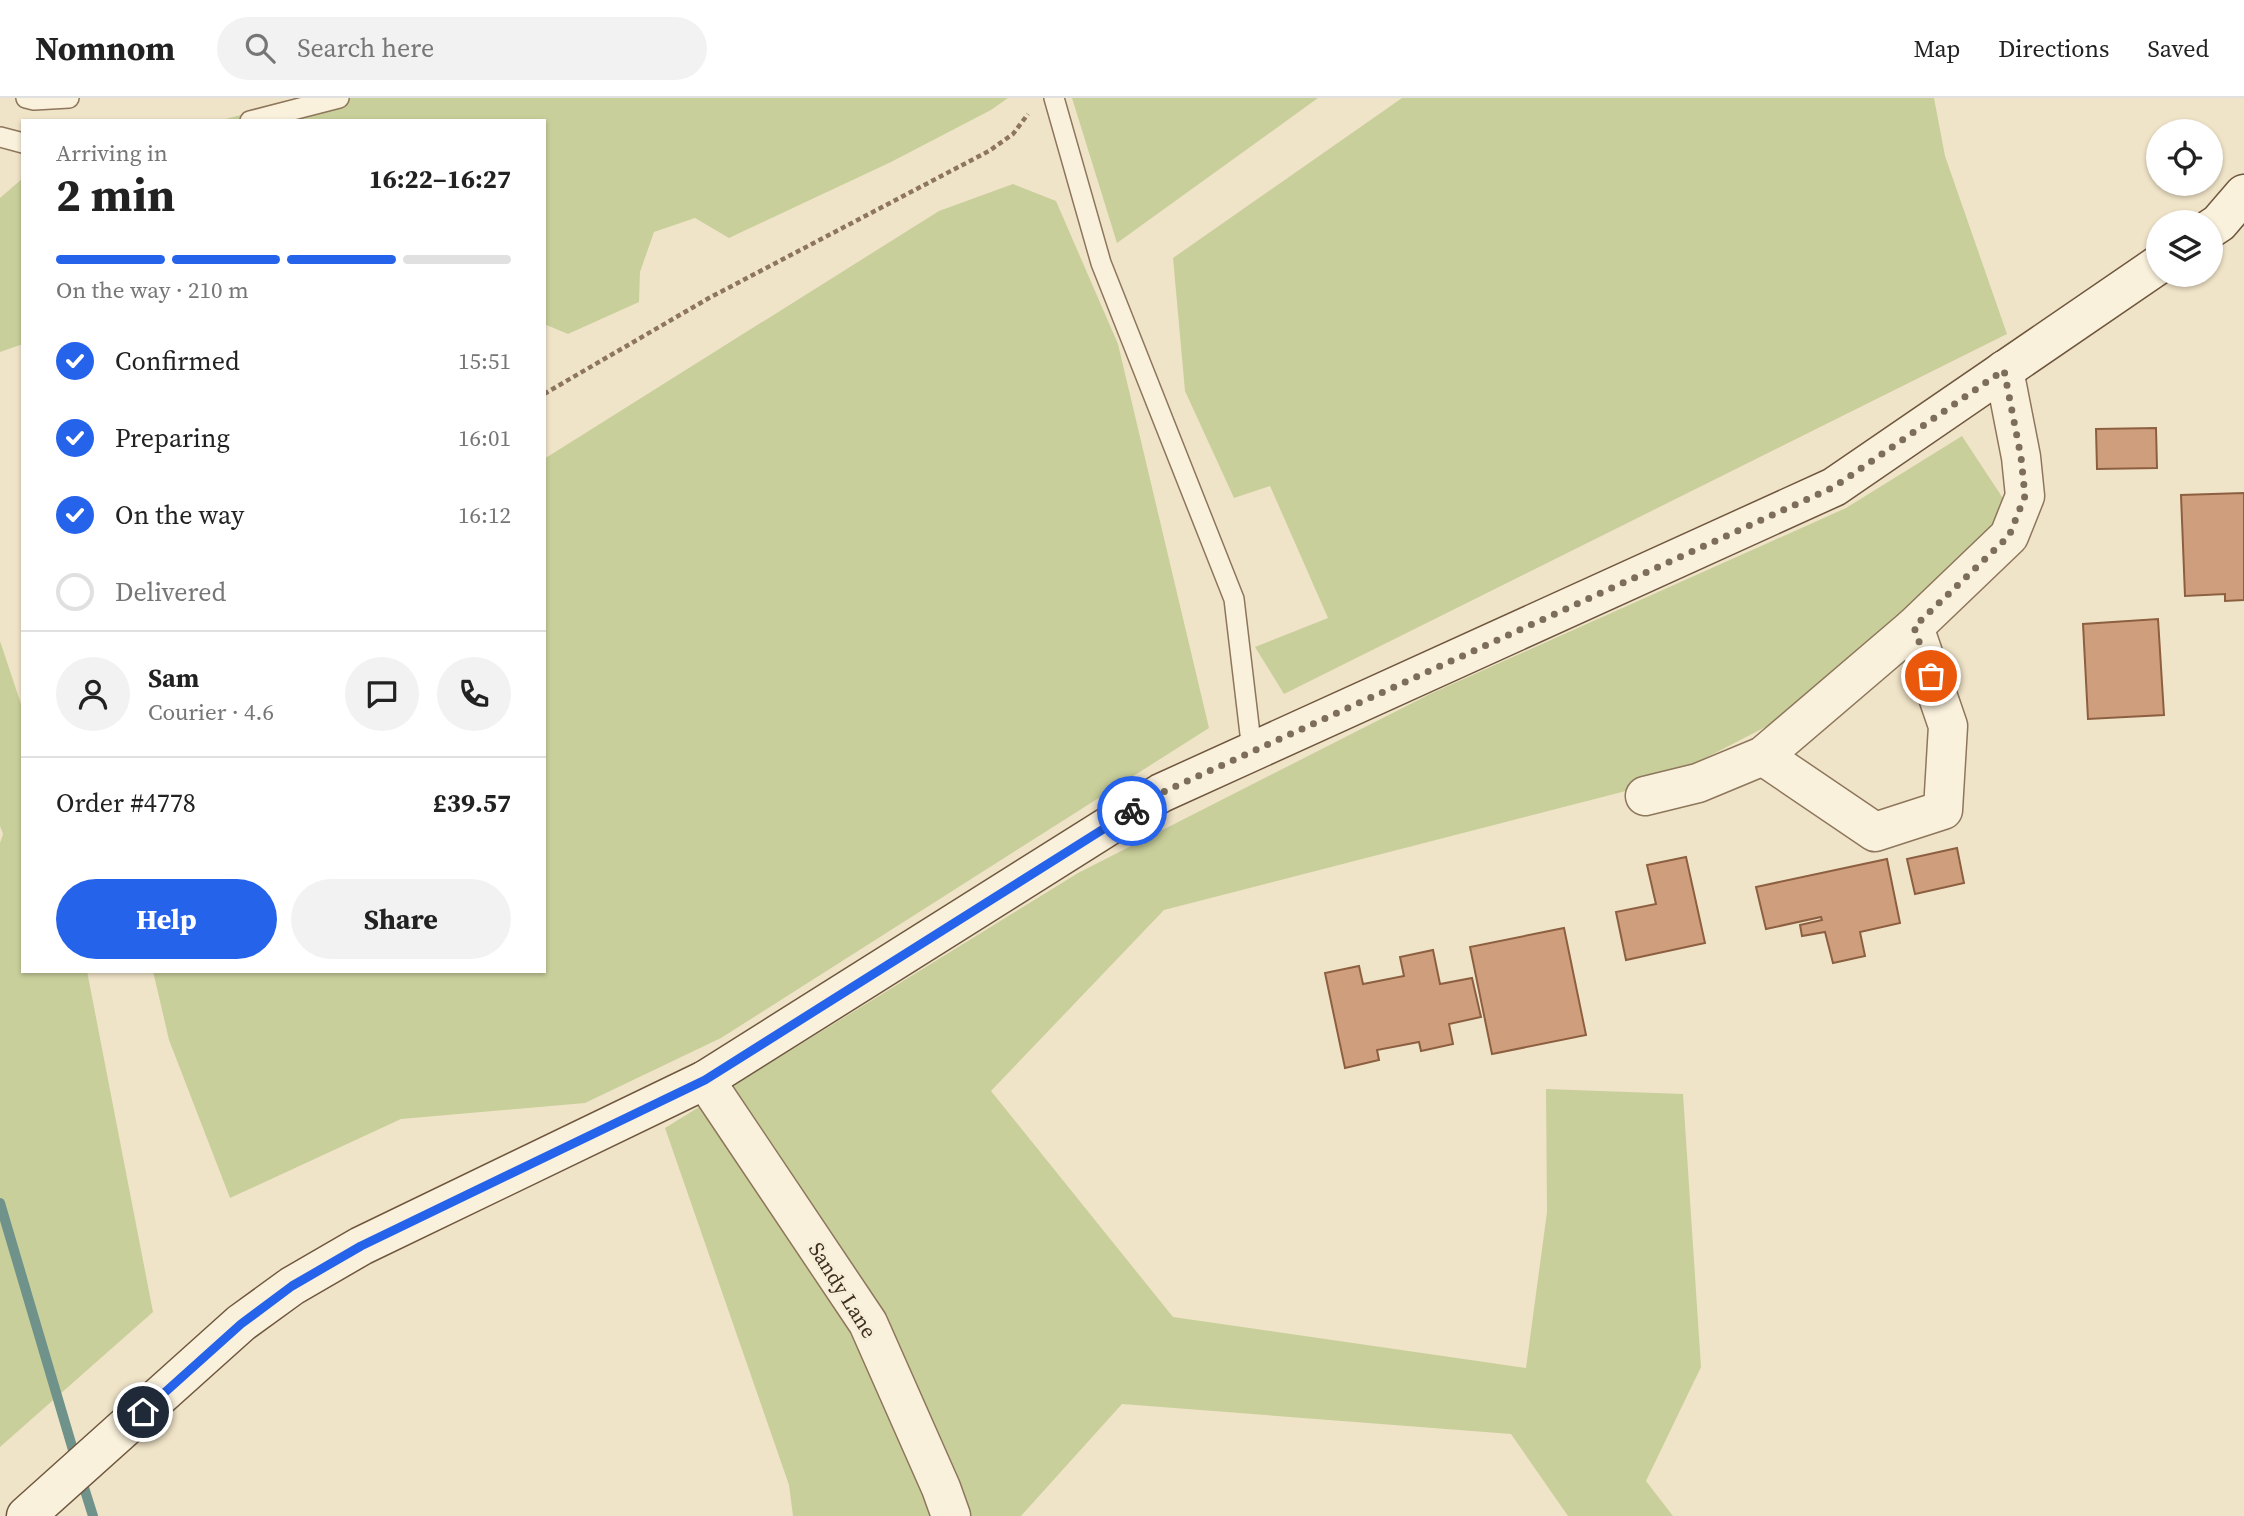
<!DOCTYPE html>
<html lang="en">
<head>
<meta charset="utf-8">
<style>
	body { margin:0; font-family:"Source Serif 4",serif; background:#f2f2f2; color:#222; height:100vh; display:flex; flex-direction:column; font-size:26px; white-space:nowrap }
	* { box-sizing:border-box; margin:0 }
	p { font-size:23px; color:#767676 }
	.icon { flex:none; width:38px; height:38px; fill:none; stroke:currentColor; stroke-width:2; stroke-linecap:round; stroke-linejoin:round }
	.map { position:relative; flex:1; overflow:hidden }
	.sheet { position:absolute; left:21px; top:21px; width:525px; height:854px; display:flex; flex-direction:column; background:#fff; border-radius:0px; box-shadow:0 2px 5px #0004 }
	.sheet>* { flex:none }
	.buttons { position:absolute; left:2146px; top:21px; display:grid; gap:14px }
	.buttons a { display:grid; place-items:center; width:77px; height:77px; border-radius:50%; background:#fff; box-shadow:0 2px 5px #0004; font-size:35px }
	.pin { position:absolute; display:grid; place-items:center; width:60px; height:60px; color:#fff; margin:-30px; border:4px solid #fff; border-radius:50%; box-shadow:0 2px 7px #0007 }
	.courier { position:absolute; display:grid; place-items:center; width:70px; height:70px; margin:-35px; border:5px solid #2563eb; border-radius:50%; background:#fff; color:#222; box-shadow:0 2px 9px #0007 }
	.overview em { font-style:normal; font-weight:700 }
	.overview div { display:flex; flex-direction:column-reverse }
	.overview { display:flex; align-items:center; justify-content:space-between; height:119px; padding:0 35px }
	h1 { font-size:46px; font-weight:700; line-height:52px }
	.bar { display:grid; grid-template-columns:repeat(4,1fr); gap:10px 7px; align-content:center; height:84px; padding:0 35px }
	.bar i { height:9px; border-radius:5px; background:#e0e0e0 }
	.bar .current { background:#2563eb }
	.bar p { grid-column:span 4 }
	.line { display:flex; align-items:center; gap:18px; padding:0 35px; border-top:2px solid #e0e0e0 }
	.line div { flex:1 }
	.round { display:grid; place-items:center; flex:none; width:74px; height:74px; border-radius:37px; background:#f2f2f2 }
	ol { padding:0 35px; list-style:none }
	li { display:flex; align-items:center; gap:21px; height:77px }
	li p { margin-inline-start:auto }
	li .icon { padding:7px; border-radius:50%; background:#2563eb; color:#fff; stroke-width:4 }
	li:last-child { color:#767676 }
	li i { width:38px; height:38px; border:4px solid #e0e0e0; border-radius:50% }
	.primary-button { display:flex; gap:14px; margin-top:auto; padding:14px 35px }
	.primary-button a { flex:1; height:80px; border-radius:42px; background:#2563eb; color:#fff; font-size:28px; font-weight:700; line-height:80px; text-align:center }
	.primary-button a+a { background:#f2f2f2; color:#222 }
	header { display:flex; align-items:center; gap:42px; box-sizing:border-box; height:98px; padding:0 35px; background:#fff; border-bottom:2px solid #e0e0e0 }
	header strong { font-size:33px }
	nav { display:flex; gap:38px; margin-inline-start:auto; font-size:24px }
	.search { width:490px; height:63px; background:#f2f2f2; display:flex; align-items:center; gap:18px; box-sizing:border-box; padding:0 24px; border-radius:38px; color:#767676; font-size:26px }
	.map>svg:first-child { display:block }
</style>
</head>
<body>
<header>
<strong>Nomnom</strong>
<div class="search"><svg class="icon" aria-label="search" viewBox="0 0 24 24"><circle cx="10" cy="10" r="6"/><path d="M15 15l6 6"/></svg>Search here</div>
<nav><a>Map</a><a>Directions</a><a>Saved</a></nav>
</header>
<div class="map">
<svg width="2244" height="1418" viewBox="0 0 2244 1418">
	<rect width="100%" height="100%" fill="#f0e4c8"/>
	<!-- green -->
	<g fill="#c9cf9b">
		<polygon points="306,0 1008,0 991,12 891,64 729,140 695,120 654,134 640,174 639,204 568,236 544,226 544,23 218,23"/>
		<polygon points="1072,0 1318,0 1117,145"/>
		<polygon points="1402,0 1934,0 1945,58 2007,236 1284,596 1255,549 1328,520 1270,388 1234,400 1185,293 1173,160"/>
		<polygon points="23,80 23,246 0,254 0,100"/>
		<polygon points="1013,86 1056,103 1118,246 1209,630 721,940 585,1005 401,1021 230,1100 169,942 153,873 544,873 544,361 939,113"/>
		<polygon points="1962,338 2010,411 1820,601 1657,685 1164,812 991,993 1173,1219 1526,1270 1547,1114 1546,991 1683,996 1701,1269 1646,1383 1673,1418 1568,1418 1511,1336 1122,1306 1021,1418 793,1418 789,1387 665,1030 1078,775 1430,596 1846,410"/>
		<polygon points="0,543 23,612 23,873 87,873 153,1214 0,1349 0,745 3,736 0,728"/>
	</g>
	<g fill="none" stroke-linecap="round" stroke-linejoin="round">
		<!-- stream -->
		<g stroke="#6f938a" stroke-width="10">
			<polyline points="0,1105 76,1362"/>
			<polyline points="81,1380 93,1418"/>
		</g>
	</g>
	<!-- building -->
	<g fill="#cf9f7d" stroke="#8d5f41" stroke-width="2">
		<polygon points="2156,330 2157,370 2097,371 2096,331"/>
		<polygon points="2244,395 2244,502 2225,503 2225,496 2185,498 2181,397"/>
		<polygon points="2158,521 2164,617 2088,621 2083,526"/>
		<polygon points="1957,750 1964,785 1915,796 1907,761"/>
		<polygon points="1686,759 1705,845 1626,862 1616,814 1656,806 1647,767"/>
		<polygon points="1887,761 1900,825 1860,834 1865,858 1833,865 1825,834 1802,838 1800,827 1822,822 1821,819 1766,831 1756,789"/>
		<polygon points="1564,830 1586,937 1492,956 1470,849"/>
		<polygon points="1433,852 1440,886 1472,880 1481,919 1449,926 1453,946 1421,953 1419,944 1377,952 1379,962 1345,970 1325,875 1359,868 1363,886 1404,878 1400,859"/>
	</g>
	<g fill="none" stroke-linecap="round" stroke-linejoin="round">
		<!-- lane casing -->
		<g stroke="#8d765c" stroke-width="22">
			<g id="lane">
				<polyline points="26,0 34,2 69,0"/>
				<polyline points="1054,0 1101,165 1234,501 1252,653"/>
				<polyline points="250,23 339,0"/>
				<polyline points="0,39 23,45"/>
			</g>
		</g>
		<!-- street casing -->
		<g stroke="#8d765c" stroke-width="41">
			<g id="street">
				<polyline points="1763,658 1875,734 1943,712 1948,628 1914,529"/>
				<polyline points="1645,698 1698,685 1763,658 1914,529 2009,438 2025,398 2021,359 2004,272"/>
				<polyline points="705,982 868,1225 941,1390 951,1418"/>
			</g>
		</g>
		<!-- secondary casing -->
		<g stroke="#6f573f" stroke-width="41">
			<g id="secondary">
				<polyline points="2210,131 2219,125 2244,96"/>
				<polyline points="26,1418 241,1225 292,1188 361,1148 705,982 1161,695 1834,389 2158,167"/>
			</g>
		</g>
		<!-- path -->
		<polyline stroke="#8d765c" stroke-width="4.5" stroke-dasharray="5 3.5" stroke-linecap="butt" points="544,296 709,200 989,53 1013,36 1028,16"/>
		<!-- lane -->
		<use href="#lane" stroke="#faf1dc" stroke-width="19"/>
		<!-- street -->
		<use href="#street" stroke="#faf1dc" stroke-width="38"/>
		<!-- secondary -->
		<use href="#secondary" stroke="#faf1dc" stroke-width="38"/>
	</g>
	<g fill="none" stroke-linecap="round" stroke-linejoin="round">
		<!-- done -->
		<polyline stroke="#7c6e5b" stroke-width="7" stroke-dasharray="0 12.6" points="1132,713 1161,695 1834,389 2004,272 2021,359 2025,398 2009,438 1914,529 1931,578"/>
		<!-- route -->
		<polyline stroke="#2563eb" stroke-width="9" points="143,1314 241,1226 292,1188 361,1148 705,982 1132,713"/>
	</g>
	<g text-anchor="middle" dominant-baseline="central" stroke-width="6" stroke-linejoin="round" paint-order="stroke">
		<!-- street labels -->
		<g font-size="21" fill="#3d2e20" stroke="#f7eed8">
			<text transform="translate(843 1192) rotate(58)">Sandy Lane</text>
		</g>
	</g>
</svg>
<div class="buttons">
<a><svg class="icon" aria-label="locate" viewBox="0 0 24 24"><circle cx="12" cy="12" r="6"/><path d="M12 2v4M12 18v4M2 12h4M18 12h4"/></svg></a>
<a><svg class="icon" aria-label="layers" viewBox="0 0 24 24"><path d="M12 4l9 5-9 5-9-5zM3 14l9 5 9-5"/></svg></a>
</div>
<div class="pin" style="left:1931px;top:578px;background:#ea580c"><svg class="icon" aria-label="bag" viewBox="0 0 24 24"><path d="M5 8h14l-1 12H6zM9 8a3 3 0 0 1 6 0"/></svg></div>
<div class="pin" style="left:143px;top:1314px;background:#1f2937"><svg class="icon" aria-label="home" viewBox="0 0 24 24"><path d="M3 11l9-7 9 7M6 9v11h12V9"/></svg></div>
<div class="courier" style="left:1132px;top:713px"><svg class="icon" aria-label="bike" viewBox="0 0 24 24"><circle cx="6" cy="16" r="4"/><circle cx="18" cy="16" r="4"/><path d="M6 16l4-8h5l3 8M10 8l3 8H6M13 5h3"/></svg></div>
<section class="sheet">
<div class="overview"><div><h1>2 min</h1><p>Arriving in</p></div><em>16:22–16:27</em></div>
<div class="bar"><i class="current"></i><i class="current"></i><i class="current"></i><i></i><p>On the way · 210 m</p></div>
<ol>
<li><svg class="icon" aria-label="check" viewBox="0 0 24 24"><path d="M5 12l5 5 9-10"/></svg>Confirmed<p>15:51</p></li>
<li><svg class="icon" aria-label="check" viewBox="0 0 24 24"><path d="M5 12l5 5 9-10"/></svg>Preparing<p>16:01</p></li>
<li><svg class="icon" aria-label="check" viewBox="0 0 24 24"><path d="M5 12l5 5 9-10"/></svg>On the way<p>16:12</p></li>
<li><i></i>Delivered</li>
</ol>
<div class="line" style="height:126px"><a class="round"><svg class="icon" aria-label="person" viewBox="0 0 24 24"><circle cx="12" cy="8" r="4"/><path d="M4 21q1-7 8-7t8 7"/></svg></a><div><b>Sam</b><p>Courier · 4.6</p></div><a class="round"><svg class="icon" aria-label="chat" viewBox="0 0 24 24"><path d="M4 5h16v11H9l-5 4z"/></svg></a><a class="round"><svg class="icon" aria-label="phone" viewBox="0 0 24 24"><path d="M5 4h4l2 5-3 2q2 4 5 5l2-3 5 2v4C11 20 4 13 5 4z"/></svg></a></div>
<div class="line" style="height:91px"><div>Order #4778</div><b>£39.57</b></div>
<div class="primary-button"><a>Help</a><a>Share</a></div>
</section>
</div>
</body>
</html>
